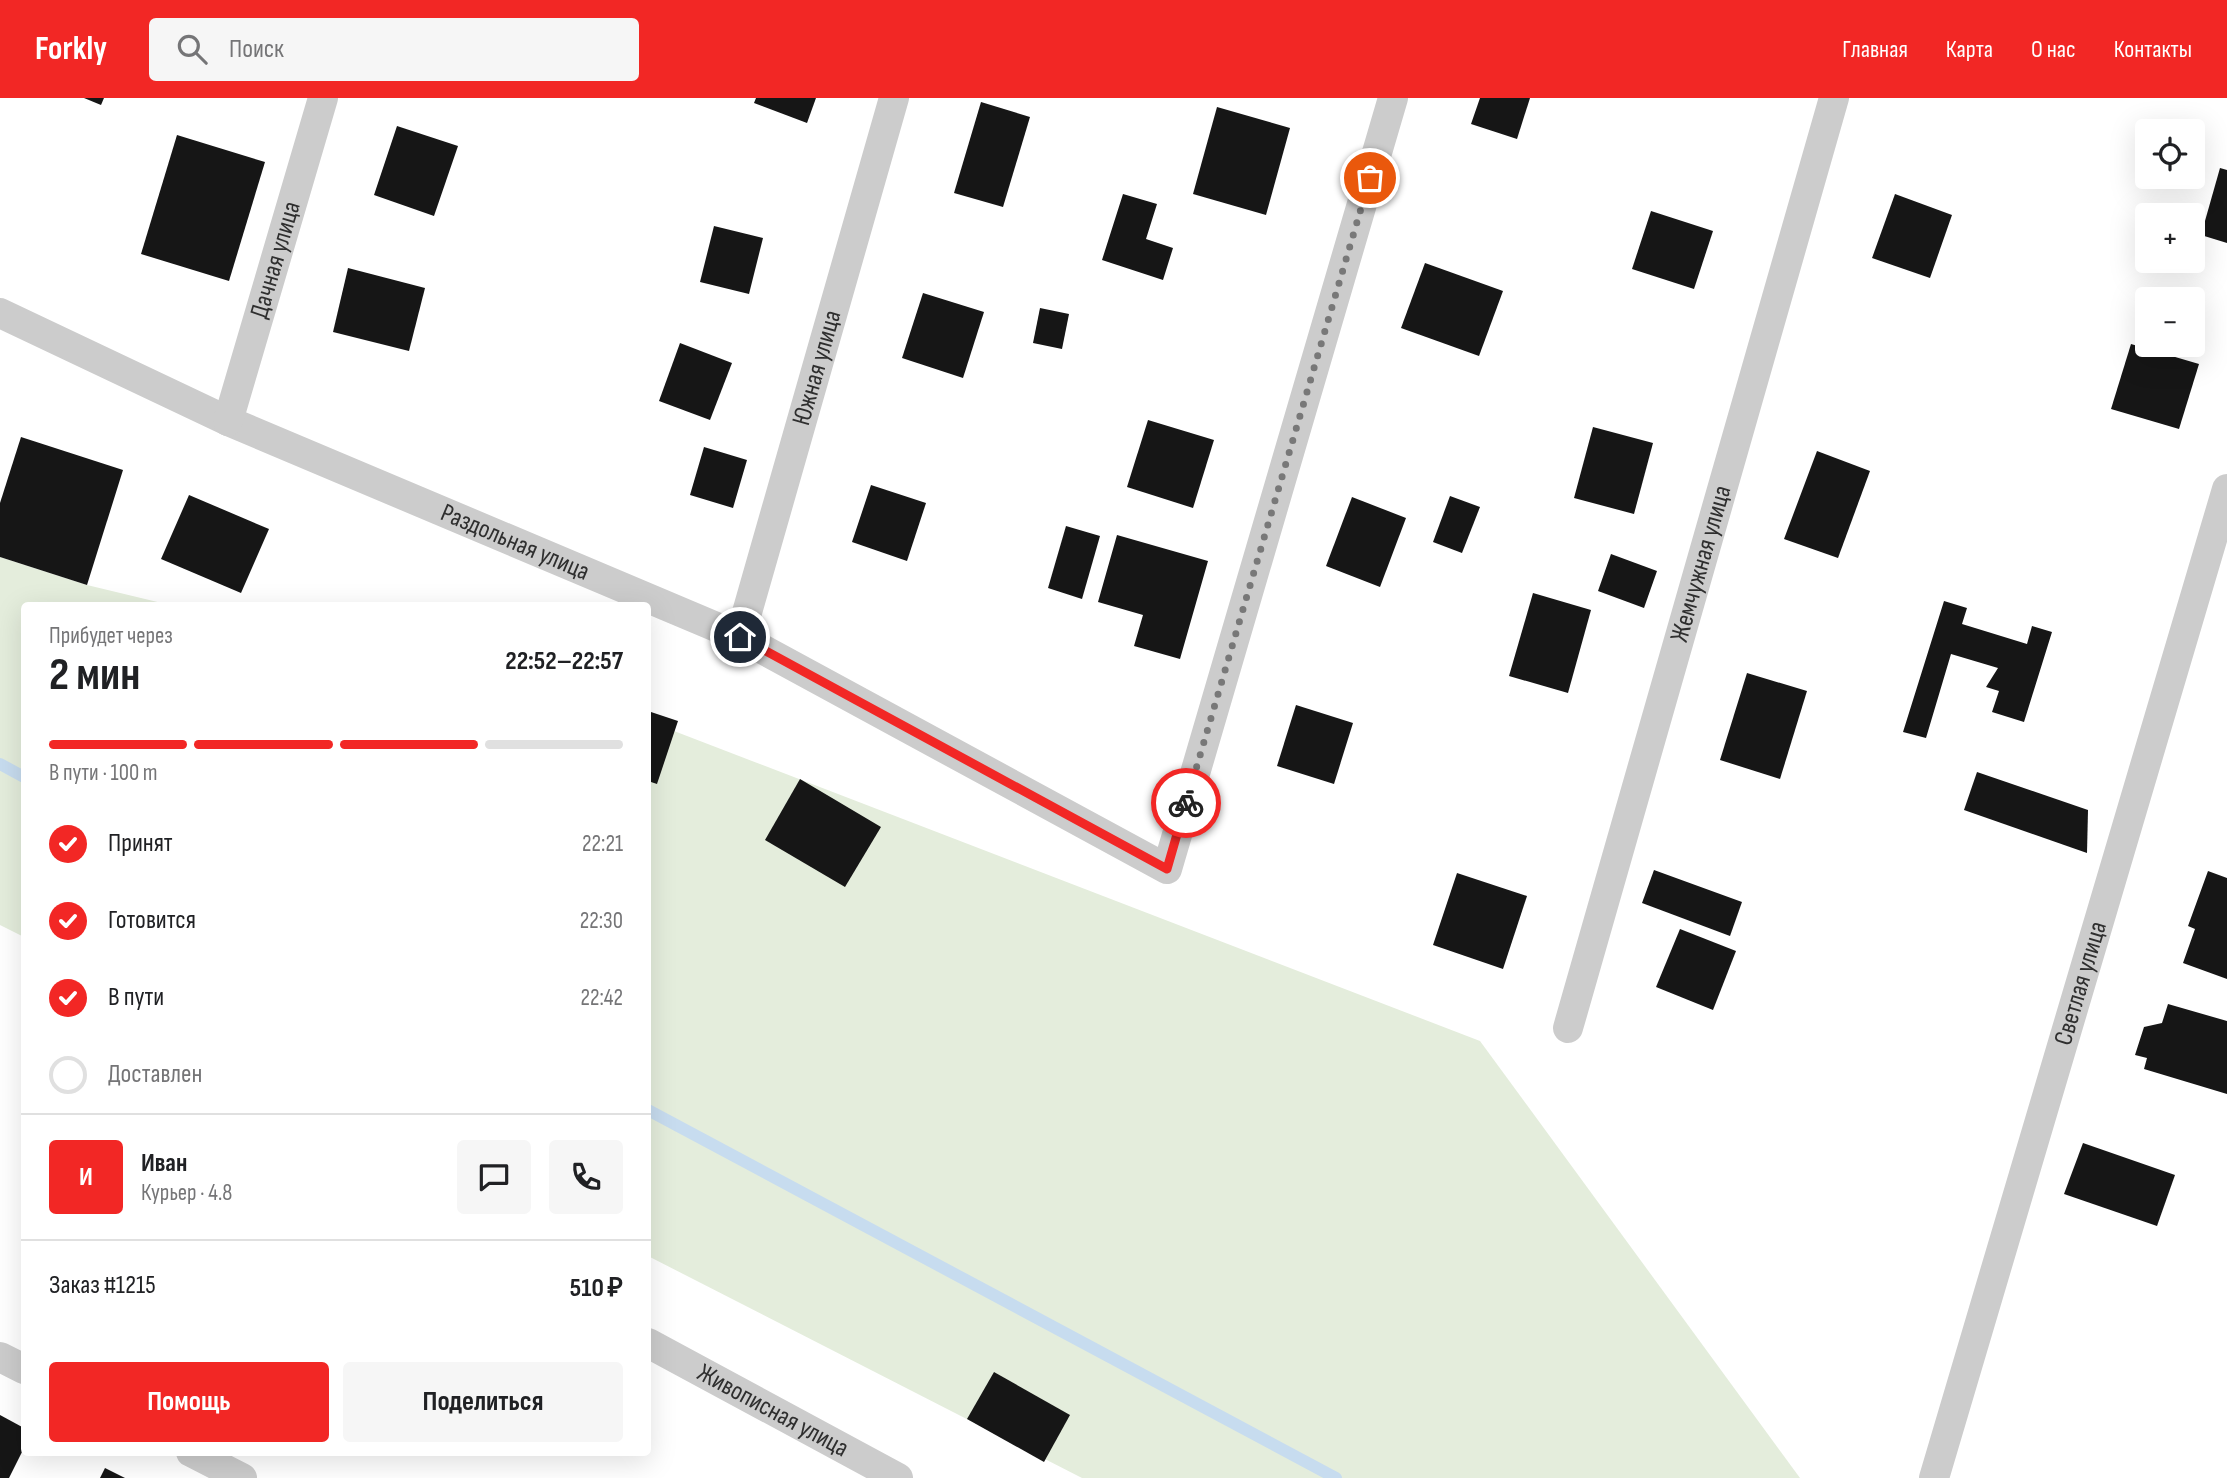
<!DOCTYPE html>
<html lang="ru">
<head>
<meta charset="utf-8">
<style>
	body { margin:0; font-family:"Sofia Sans Condensed",sans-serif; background:#f6f6f6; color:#202124; height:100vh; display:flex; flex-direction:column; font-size:26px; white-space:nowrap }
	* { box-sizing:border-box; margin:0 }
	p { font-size:23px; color:#757577 }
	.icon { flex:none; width:38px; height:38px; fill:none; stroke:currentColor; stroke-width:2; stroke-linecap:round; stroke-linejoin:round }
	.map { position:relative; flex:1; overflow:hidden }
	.details { position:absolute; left:21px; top:504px; width:630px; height:854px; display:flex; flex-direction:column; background:#fff; border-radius:7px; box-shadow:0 7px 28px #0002 }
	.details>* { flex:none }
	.fabs { position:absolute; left:2135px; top:21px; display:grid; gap:14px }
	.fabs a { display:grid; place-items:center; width:70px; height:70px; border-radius:7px; background:#fff; box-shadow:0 7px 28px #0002; font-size:35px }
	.pin { position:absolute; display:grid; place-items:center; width:60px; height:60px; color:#fff; margin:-30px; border:4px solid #fff; border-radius:50%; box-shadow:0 2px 7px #0007 }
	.courier { position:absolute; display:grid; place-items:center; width:70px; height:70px; margin:-35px; border:5px solid #f22725; border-radius:50%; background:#fff; color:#222; box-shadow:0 2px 9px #0007 }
	.summary em { font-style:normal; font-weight:700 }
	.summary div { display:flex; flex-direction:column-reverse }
	.summary { display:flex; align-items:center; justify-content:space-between; height:119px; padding:0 28px }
	h1 { font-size:46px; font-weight:700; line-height:52px }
	.bar { display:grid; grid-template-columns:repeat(4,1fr); gap:10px 7px; align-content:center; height:84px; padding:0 28px }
	.bar i { height:9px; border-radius:5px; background:#e0e0e0 }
	.bar .on { background:#f22725 }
	.bar p { grid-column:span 4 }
	.line { display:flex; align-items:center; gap:18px; padding:0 28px; border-top:2px solid #e0e0e0 }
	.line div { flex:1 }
	.round { display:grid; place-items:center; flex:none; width:74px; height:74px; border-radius:7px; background:#f6f6f6 }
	ol { padding:0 28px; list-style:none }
	li { display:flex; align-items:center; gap:21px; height:77px }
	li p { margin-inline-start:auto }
	li .icon { padding:7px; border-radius:50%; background:#f22725; color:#fff; stroke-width:4 }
	li:last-child { color:#757577 }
	li i { width:38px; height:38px; border:4px solid #e0e0e0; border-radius:50% }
	.action { display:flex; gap:14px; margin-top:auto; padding:14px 28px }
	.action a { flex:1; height:80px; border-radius:7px; background:#f22725; color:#fff; font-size:28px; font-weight:700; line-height:80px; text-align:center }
	.action a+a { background:#f6f6f6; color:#202124 }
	header { display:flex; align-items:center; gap:42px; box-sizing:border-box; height:98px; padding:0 35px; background:#f22725; color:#fff }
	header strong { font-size:33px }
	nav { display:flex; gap:38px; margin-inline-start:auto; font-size:24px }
	.search { width:490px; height:63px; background:#f6f6f6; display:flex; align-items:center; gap:18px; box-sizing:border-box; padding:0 24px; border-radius:7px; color:#757577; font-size:26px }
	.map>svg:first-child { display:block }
</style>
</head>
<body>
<header>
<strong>Forkly</strong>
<div class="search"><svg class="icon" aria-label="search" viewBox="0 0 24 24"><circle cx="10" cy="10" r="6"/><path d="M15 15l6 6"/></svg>Поиск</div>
<nav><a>Главная</a><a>Карта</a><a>О нас</a><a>Контакты</a></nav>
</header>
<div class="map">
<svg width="2227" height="1380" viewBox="0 0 2227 1380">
	<rect width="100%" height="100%" fill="#fff"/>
	<!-- green -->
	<g fill="#e4eddc">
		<polygon points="0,459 87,487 170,507 24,508 24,839 0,827"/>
		<polygon points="648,623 1480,943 1800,1380 1082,1380 648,1158"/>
	</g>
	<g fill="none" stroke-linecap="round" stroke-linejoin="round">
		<!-- stream -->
		<g stroke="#c7dcef" stroke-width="12">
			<polyline points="0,666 24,679"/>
			<polyline points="648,1012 1336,1380"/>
		</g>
	</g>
	<!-- building -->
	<g fill="#161616">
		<polygon points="84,0 104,0 101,7"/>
		<polygon points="756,0 816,0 807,25 754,5"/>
		<polygon points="1480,0 1530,0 1517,41 1471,26"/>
		<polygon points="981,4 1030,19 1003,109 954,95"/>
		<polygon points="1217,9 1290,30 1266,117 1193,96"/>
		<polygon points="397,28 458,48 434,118 374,97"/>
		<polygon points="177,37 265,64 229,183 141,156"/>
		<polygon points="2220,70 2227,72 2227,145 2201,137"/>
		<polygon points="1123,96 1157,106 1146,141 1173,150 1163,182 1102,162"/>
		<polygon points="1895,96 1952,117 1930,180 1872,160"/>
		<polygon points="1651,113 1713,133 1694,191 1632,171"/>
		<polygon points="714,128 763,140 749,196 700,184"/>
		<polygon points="1425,165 1503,193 1479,258 1401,230"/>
		<polygon points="348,170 425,190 409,253 333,234"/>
		<polygon points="923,195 984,214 963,280 902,260"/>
		<polygon points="1040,210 1069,216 1062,251 1033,245"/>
		<polygon points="680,245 732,265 710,322 659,303"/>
		<polygon points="2131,246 2199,266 2179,331 2111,311"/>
		<polygon points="1148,322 1214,342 1193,410 1127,389"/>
		<polygon points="1593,329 1653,345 1634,416 1574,400"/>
		<polygon points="21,339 123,372 87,487 0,459 0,405"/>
		<polygon points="704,349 747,362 733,410 690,397"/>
		<polygon points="1817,353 1870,373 1838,460 1784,441"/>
		<polygon points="871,387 926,405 907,463 852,444"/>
		<polygon points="189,397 269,431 241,495 161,461"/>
		<polygon points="1450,398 1480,409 1462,455 1433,444"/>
		<polygon points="1352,399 1406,420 1380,489 1326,468"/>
		<polygon points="1066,428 1100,438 1082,501 1048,490"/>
		<polygon points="1117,437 1208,463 1180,561 1134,548 1143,517 1098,504"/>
		<polygon points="1611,456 1657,473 1644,510 1598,493"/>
		<polygon points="1533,495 1591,512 1568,595 1509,578"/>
		<polygon points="1944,503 1967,510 1962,526 2027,546 2032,528 2052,534 2024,624 1992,614 1999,593 1986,589 1998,570 1951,556 1926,640 1903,634"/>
		<polygon points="1747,575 1807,593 1780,681 1720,662"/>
		<polygon points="1296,607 1353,625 1334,686 1277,668"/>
		<polygon points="648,613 678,623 657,686 648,683"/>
		<polygon points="1977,674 2088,712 2087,755 1964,712"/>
		<polygon points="800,681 881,729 845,789 765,742"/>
		<polygon points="1654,772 1742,804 1730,838 1642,805"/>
		<polygon points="2208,773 2227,780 2227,881 2183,865 2195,831 2188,828"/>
		<polygon points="1457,775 1527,798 1503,871 1433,847"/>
		<polygon points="1680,831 1736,853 1713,912 1656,889"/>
		<polygon points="2168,906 2227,923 2227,996 2144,971 2147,960 2135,957 2144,929 2162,925"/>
		<polygon points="2083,1045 2175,1077 2157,1128 2064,1096"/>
		<polygon points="994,1274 1070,1317 1044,1364 967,1321"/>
		<polygon points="0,1317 24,1330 24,1350 9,1380 0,1380"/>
		<polygon points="105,1370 125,1380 100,1380"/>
	</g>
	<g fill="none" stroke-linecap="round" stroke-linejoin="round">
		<!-- street -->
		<g stroke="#ccc" stroke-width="30">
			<path id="s1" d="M0 215 228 323 740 539 1167 771 1393 0"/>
			<path id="s2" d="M228 323 323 0"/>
			<path id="s3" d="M740 539 894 0"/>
			<path id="s4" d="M1568 930 1834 0"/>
			<path id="s5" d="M648 1245 898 1380"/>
			<polyline points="0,1259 24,1271"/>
			<polyline points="191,1354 242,1380"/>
			<path id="s6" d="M1934 1380 2227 391"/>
		</g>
	</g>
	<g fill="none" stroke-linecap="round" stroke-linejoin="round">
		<!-- done -->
		<polyline stroke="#787878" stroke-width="7" stroke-dasharray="0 12.6" points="1186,705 1370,80"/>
		<!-- route -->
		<polyline stroke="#f22725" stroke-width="9" points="740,539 1167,771 1186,705"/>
	</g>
	<g text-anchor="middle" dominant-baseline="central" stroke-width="7" stroke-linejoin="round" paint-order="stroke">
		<!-- street labels -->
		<g font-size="26" fill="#2f2f2f" stroke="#fff">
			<text stroke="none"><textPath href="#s2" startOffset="168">Дачная улица</textPath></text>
			<text stroke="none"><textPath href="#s3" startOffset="280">Южная улица</textPath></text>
			<text stroke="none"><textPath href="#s1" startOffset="564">Раздольная улица</textPath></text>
			<text stroke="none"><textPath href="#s4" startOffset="483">Жемчужная улица</textPath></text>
			<text stroke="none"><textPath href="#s6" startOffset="516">Светлая улица</textPath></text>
			<text stroke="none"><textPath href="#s5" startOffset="142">Живописная улица</textPath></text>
		</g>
	</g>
</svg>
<div class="fabs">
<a><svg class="icon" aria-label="locate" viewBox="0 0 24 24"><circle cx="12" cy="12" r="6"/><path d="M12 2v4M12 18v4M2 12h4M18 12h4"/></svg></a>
<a>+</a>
<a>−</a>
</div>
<div class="pin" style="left:1370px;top:80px;background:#ea580c"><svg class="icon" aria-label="bag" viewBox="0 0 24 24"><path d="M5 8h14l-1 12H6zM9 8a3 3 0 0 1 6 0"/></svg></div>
<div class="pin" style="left:740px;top:539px;background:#1f2937"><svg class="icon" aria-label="home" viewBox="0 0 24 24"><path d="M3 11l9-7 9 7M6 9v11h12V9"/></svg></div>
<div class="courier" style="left:1186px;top:705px"><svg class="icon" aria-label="bike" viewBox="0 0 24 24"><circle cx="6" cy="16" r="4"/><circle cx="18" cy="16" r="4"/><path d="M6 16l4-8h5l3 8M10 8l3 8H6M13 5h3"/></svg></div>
<section class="details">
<div class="summary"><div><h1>2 мин</h1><p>Прибудет через</p></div><em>22:52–22:57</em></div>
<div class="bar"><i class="on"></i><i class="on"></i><i class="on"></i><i></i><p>В пути · 100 m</p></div>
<ol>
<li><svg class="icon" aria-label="check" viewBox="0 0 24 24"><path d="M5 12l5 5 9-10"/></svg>Принят<p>22:21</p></li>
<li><svg class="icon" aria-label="check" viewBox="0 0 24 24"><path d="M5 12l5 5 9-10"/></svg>Готовится<p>22:30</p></li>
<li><svg class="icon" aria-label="check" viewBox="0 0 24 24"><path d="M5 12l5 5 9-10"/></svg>В пути<p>22:42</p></li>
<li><i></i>Доставлен</li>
</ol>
<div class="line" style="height:126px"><b class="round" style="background:#f22725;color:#fff">И</b><div><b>Иван</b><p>Курьер · 4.8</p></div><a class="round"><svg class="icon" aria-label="chat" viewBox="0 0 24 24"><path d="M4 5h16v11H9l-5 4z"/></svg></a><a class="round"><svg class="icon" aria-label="phone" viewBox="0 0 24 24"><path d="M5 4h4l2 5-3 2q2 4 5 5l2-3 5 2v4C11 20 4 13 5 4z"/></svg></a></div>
<div class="line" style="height:91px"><div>Заказ #1215</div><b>510 ₽</b></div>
<div class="action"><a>Помощь</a><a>Поделиться</a></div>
</section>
</div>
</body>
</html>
